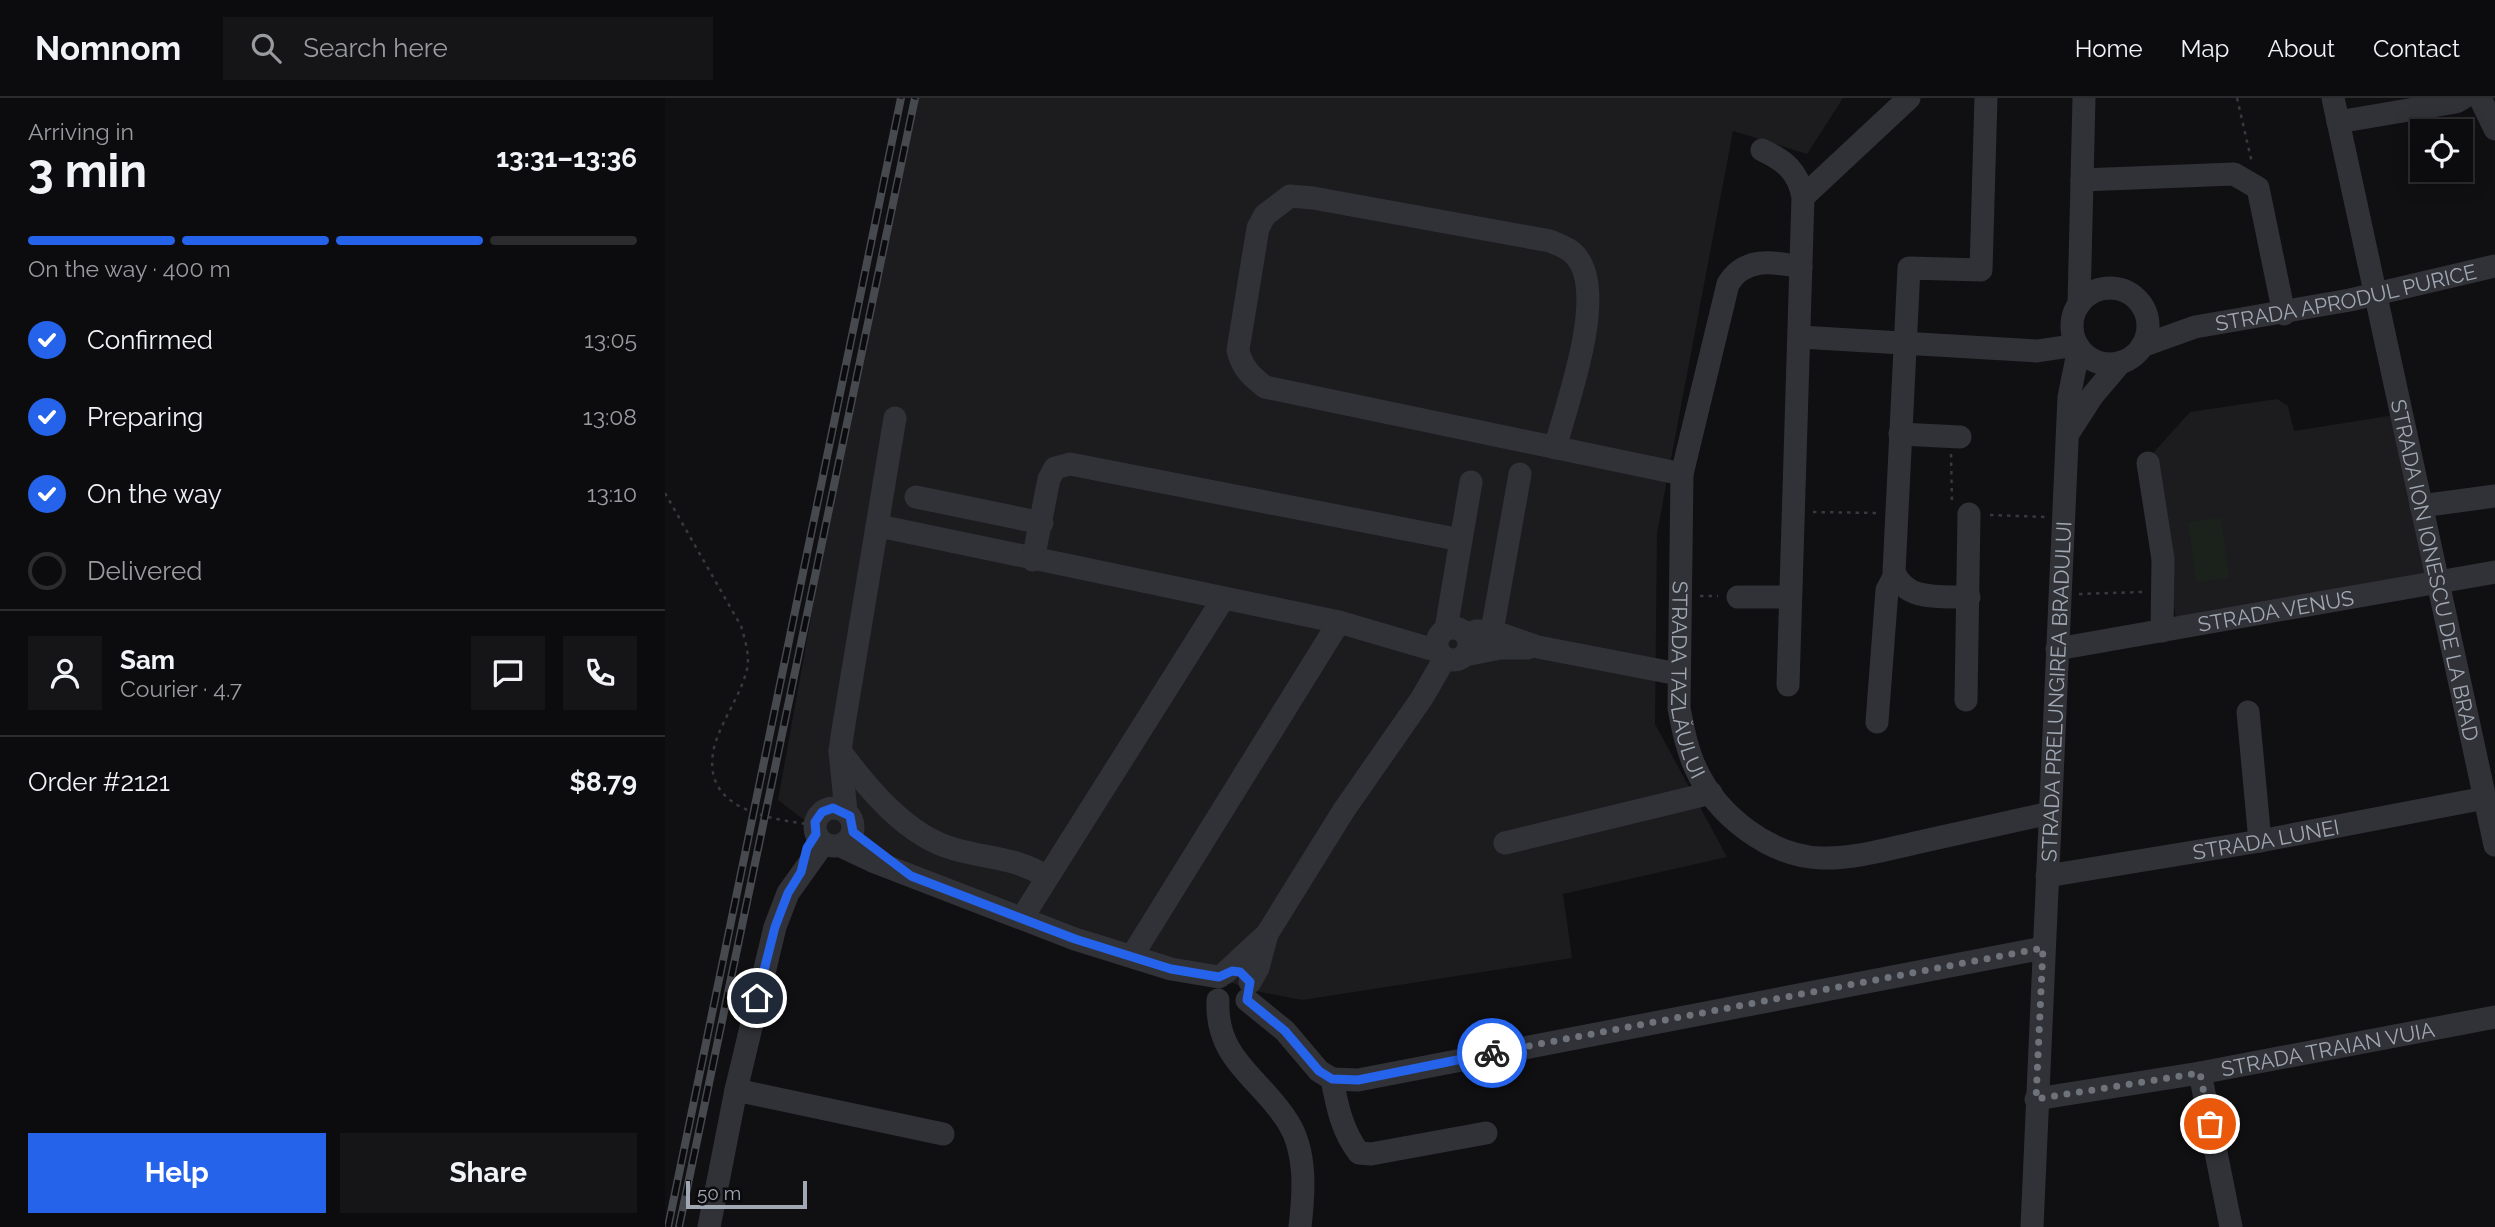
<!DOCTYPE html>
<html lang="en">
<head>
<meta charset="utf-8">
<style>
	body { margin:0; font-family:Raleway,sans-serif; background:#151517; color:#f1f3f6; height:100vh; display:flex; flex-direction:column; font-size:26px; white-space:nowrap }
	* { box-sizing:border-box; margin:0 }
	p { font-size:23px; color:#9a9b9e }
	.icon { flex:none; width:38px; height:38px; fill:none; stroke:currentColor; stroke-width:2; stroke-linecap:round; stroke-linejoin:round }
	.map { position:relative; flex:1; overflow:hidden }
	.details { display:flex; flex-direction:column; background:#0c0c0e; width:665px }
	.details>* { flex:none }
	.controls { position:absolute; left:1745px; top:21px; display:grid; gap:14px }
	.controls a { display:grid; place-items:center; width:63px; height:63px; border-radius:0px; background:#0c0c0e; box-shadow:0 4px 18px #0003,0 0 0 2px #2c2c2e; font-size:35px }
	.scale { position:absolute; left:21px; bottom:18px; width:121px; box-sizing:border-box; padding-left:7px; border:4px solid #a0a8b4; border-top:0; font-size:19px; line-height:24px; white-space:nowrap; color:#a0a8b4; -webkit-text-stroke:5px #0b0b0d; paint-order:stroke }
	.pin { position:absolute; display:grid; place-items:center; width:60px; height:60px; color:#fff; margin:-30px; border:4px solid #fff; border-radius:50%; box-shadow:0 2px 7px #0007 }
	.courier { position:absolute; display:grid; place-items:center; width:70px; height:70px; margin:-35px; border:5px solid #2563eb; border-radius:50%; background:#fff; color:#222; box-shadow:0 2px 9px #0007 }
	.summary em { font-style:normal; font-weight:700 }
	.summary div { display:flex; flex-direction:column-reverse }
	.summary { display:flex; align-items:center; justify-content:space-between; height:119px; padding:0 28px }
	h1 { font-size:46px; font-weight:700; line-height:52px }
	.bar { display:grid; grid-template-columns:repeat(4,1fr); gap:10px 7px; align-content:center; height:84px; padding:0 28px }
	.bar i { height:9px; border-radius:5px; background:#2c2c2e }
	.bar .selected { background:#2563eb }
	.bar p { grid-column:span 4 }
	.line { display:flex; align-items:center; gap:18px; padding:0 28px; border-top:2px solid #2c2c2e }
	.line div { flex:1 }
	.round { display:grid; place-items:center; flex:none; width:74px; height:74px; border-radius:0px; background:#151517 }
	ol { padding:0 28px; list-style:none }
	li { display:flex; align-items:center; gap:21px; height:77px }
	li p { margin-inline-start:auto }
	li .icon { padding:7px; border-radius:50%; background:#2563eb; color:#fff; stroke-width:4 }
	li:last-child { color:#9a9b9e }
	li i { width:38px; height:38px; border:4px solid #2c2c2e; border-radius:50% }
	.cta { display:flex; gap:14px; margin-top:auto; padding:14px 28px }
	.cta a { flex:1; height:80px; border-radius:0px; background:#2563eb; color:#fff; font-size:28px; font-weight:700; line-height:80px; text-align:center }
	.cta a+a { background:#151517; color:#f1f3f6 }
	header { display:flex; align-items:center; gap:42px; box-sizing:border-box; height:98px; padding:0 35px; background:#0c0c0e; border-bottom:2px solid #2c2c2e }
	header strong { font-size:33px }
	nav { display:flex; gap:38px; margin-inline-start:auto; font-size:24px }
	.search { width:490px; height:63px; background:#151517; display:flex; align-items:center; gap:18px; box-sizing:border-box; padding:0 24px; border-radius:0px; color:#9a9b9e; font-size:26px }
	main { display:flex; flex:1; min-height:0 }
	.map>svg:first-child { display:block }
</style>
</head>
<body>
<header>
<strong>Nomnom</strong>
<div class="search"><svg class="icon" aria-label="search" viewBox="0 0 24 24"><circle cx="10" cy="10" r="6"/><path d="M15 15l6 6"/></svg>Search here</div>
<nav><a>Home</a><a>Map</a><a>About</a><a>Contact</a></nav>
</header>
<main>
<section class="details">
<div class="summary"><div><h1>3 min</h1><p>Arriving in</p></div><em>13:31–13:36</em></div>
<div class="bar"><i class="selected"></i><i class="selected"></i><i class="selected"></i><i></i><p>On the way · 400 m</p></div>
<ol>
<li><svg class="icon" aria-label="check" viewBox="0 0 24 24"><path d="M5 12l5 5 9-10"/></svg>Confirmed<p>13:05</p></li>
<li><svg class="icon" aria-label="check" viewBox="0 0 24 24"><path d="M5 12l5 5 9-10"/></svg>Preparing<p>13:08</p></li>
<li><svg class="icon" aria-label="check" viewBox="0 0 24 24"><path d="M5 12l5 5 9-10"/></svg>On the way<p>13:10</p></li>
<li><i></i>Delivered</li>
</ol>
<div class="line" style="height:126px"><a class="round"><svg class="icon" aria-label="person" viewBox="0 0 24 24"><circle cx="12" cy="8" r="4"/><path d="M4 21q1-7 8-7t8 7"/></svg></a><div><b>Sam</b><p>Courier · 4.7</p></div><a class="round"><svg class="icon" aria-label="chat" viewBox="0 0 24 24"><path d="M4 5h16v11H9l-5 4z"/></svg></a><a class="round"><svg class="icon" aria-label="phone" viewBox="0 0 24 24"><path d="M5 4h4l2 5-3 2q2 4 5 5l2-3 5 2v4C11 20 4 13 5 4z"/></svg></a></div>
<div class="line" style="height:91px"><div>Order #2121</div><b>$8.79</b></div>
<div class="cta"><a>Help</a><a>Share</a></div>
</section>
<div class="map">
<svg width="1830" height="1129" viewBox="0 0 1830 1129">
	<rect width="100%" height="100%" fill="#101012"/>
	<!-- built -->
	<g fill="#1c1c1f">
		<polygon points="248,0 1178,0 1142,56 1068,33 992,435 990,626 1062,759 898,796 907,860 637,902 590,893 161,739 113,702 158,453"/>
		<polygon points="1612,301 1623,308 1629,333 1736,316 1773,485 1512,530 1488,355 1525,314"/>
	</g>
	<!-- green -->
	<polygon fill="#1a221b" points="1556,420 1564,480 1531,484 1523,424"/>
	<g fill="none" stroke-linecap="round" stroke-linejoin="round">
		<!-- path -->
		<g stroke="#37393e" stroke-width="2.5" stroke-dasharray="3.5 5" stroke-linecap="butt">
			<polyline points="1572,0 1587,65"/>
			<polyline points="1286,356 1287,406"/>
			<path d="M0 395 76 528C80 542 85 557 82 571 76 597 58 620 50 646 32 712 104 721 150 727"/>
			<polyline points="1148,414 1211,415"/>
			<polyline points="1325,417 1381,419"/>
			<polyline points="1414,496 1477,494"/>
			<polyline points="1035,498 1053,498"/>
		</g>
		<!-- minor -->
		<g stroke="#313237" stroke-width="23">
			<path id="s1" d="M1668 0 1830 747"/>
			<polyline points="1815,0 1830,31"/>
			<polyline points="1673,24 1791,4 1798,0"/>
			<path d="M1097 52C1120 63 1133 73 1138 99L1123 587"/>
			<polyline points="1417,82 1569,76 1593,90 1619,216"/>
			<polyline points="1138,99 1244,0"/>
			<path id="s2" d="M1136 169C1108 164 1080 158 1063 186L1017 376 1014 610C1018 631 1022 652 1031 671 1052 717 1104 758 1156 760 1188 761 1219 752 1250 745 1295 735 1340 725 1385 715"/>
			<circle cx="1445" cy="228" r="38"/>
			<polyline points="1414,206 1419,0"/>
			<polyline points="1135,239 1372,253 1412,247"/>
			<path id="s3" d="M1477 248 1530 229 1685 202 1830 168"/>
			<polyline points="1404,334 1428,297 1456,264"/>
			<polyline points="1235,336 1295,339"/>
			<path d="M890 350C902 305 939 205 915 164 909 152 897 148 885 143L648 100 625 98 600 117 593 130 573 252C577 270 586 278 600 289L1017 376"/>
			<polyline points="1483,365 1498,461 1497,533"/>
			<polyline points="251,399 377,425"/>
			<polyline points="1756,408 1830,398"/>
			<polyline points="214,428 674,524 773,553"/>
			<polyline points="796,442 806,384"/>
			<polyline points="368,462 384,381 390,370 405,366 796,442 781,531"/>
			<polyline points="1073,499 1125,499"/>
			<path d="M1304 499C1276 498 1241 504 1229 474L1244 170 1316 172 1321 0"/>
			<circle cx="788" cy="546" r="16"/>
			<polyline points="827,533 855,376"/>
			<polyline points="802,537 811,533 827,533 873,549 1013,576"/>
			<path id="s4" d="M1392 551 1830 474"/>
			<polyline points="800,557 835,550 862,550"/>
			<polyline points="1301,602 1304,416"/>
			<polyline points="1583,614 1595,743"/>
			<polyline points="1212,624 1222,492 1230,477"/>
			<path d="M175 653C203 691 242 738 289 751 324 761 350 759 382 779"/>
			<circle cx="169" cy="729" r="19"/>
			<polyline points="181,714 175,653 178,632 230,320"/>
			<polyline points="840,745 1046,695"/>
			<polyline points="176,748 210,764 410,841 506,871 554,879"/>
			<path id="s5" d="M1382 778 1595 743 1820 700"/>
			<polyline points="357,820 558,501"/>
			<polyline points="467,858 674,524"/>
			<polyline points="560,875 602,836 679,712 757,600 780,560"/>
			<polyline points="585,884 593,870 602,836"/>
			<path d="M553 902C550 962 596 980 623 1024 642 1054 639 1095 635 1129"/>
			<polyline points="582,902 620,933 654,973 667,981"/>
			<polyline points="1535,975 1566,1129"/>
			<polyline points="667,981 693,982 1378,850"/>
			<path d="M667 981C672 1008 677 1033 694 1055L706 1056 821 1035"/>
			<polyline points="71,992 278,1036"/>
			<path id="s6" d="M1371 1001 1535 975 1830 919"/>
			<polyline points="44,1129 71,992 110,829 123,795 158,746"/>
			<path id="s7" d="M1367 1129 1404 299 1414 250"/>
		</g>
		<!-- rail casing -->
		<g stroke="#46494e" stroke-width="8">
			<g id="rail">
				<polyline points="3,1129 236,0"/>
				<polyline points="14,1129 250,0"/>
			</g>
		</g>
		<!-- rail -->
		<use href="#rail" stroke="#0b0b0d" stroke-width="5" stroke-dasharray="16" stroke-linecap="butt"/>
	</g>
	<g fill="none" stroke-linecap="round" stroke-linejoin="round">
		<!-- done -->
		<polyline stroke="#6e737b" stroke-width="7" stroke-dasharray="0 12.6" points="827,955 1378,850 1371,1001 1535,975 1545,1026"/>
		<!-- route -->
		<polyline stroke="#2563eb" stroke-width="9" points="92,900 110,829 123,795 136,774 142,750 151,736 150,724 157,714 168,710 185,718 188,734 246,778 410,841 506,871 554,879 567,873 575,874 585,884 582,902 620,933 654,973 667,981 693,982 827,955"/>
	</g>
	<g text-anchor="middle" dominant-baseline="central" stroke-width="6" stroke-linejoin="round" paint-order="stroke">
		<!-- street labels -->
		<g font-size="21" fill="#a0a8b4" stroke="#0b0b0d">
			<text stroke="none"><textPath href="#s3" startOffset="210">STRADA APRODUL PURICE</textPath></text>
			<text stroke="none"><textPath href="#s1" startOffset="483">STRADA ION IONESCU DE LA BRAD</textPath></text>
			<text stroke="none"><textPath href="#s4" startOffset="222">STRADA VENUS</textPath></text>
			<text stroke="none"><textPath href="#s2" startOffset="483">STRADA TAZLĂULUI</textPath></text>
			<text stroke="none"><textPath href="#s7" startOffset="536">STRADA PRELUNGIREA BRADULUI</textPath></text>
			<text stroke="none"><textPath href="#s5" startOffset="222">STRADA LUNEI</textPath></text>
			<text stroke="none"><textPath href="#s6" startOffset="296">STRADA TRAIAN VUIA</textPath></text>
		</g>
	</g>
</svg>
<div class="controls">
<a><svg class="icon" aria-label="locate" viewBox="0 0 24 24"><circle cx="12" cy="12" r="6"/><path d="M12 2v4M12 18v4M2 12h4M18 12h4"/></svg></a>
</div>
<div class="scale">50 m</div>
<div class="pin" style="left:1545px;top:1026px;background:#ea580c"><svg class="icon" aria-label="bag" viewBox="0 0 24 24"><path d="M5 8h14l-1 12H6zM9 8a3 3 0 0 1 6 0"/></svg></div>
<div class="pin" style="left:92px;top:900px;background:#1f2937"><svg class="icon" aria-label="home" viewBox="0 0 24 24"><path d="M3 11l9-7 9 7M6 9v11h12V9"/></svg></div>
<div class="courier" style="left:827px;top:955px"><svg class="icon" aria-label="bike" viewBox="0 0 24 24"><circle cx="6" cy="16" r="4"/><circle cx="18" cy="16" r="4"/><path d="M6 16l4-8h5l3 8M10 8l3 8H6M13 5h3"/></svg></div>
</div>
</main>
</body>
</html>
